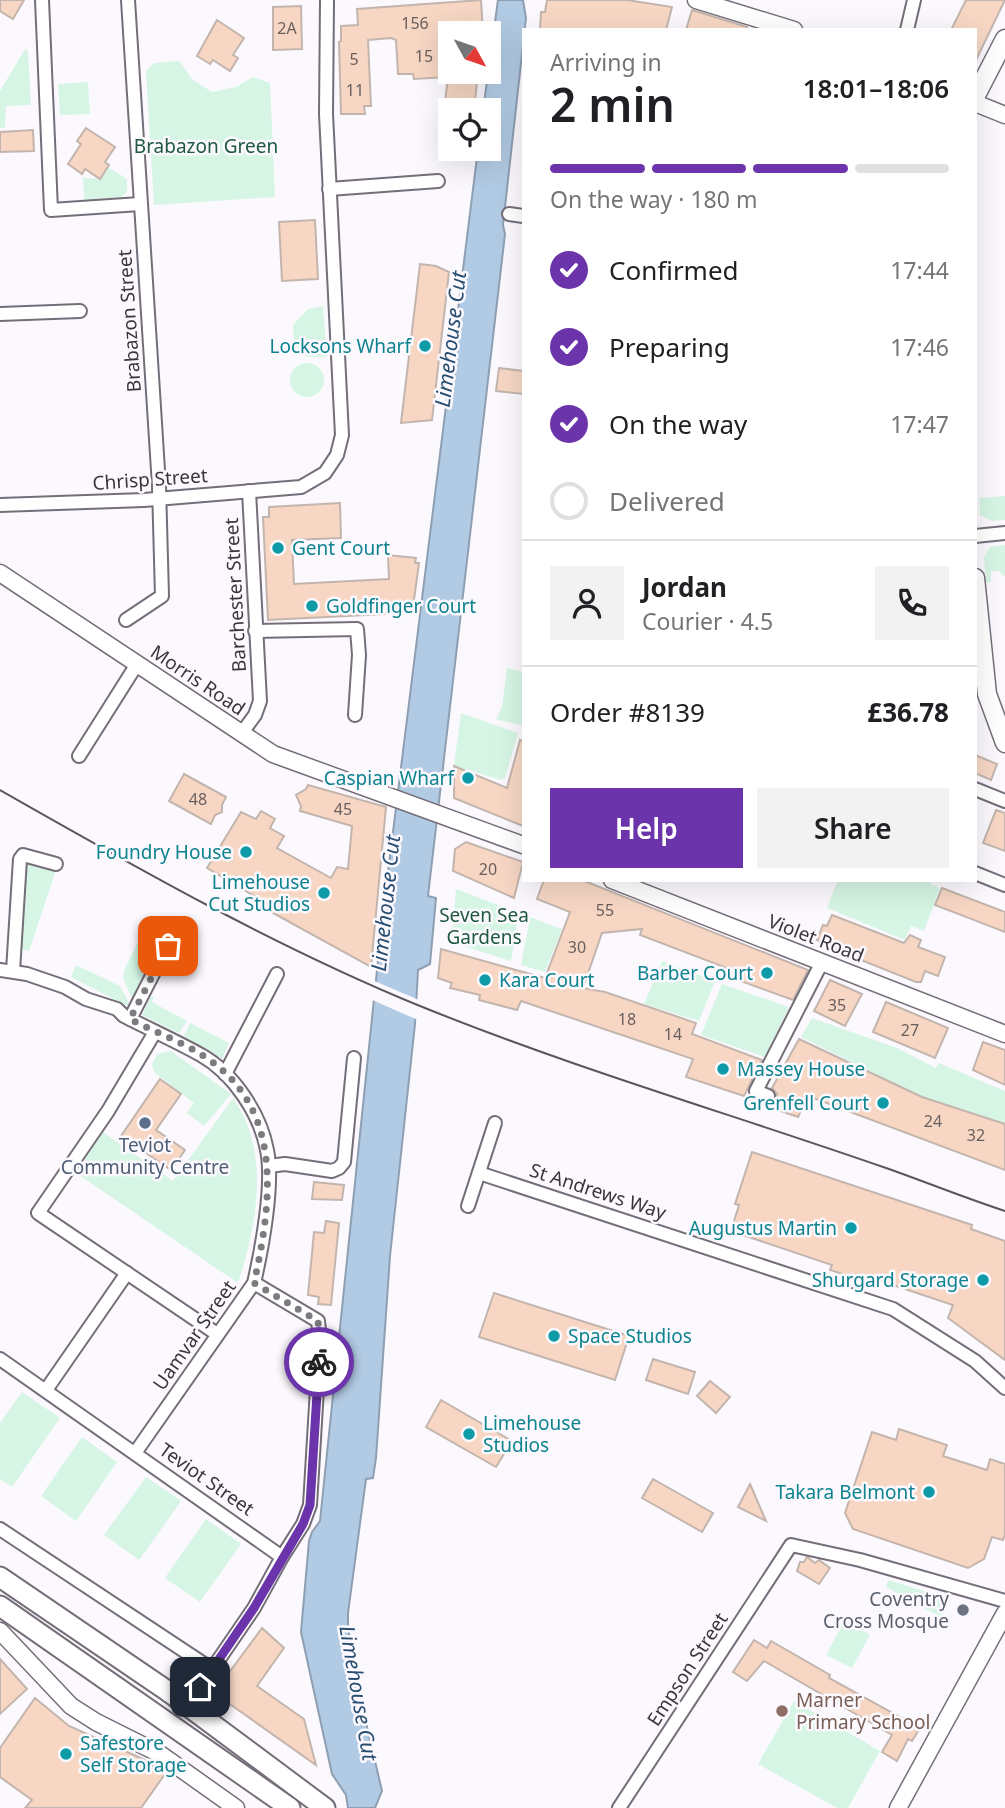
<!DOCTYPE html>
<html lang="en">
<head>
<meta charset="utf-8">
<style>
	body { margin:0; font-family:"Noto Sans",sans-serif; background:#f2f2f2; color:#202124; height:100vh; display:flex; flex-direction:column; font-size:26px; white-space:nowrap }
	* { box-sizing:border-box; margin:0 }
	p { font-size:23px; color:#757577 }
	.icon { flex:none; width:38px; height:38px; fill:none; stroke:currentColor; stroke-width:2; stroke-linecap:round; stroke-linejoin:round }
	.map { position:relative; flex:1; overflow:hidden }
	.panel { position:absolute; left:522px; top:28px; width:455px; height:854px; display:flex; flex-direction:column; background:#fff; border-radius:0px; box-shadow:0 7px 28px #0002 }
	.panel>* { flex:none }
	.needle { width:46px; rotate:130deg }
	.controls { position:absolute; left:438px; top:21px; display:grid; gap:14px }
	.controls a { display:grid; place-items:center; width:63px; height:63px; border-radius:0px; background:#fff; box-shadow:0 7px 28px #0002; font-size:35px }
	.pin { position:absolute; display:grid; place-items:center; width:60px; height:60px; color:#fff; margin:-30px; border-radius:14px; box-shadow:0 4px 10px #0006 }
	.courier { position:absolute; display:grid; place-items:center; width:70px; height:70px; margin:-35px; border:5px solid #6b34ab; border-radius:50%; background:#fff; color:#222; box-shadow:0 2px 9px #0007 }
	.overview em { font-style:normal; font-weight:600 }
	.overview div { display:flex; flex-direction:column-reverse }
	.overview { display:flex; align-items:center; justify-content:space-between; height:119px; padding:0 28px }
	h1 { font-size:46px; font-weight:600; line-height:52px }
	.bar { display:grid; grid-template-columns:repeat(4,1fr); gap:10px 7px; align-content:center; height:84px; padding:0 28px }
	.bar i { height:9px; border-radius:5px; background:#e0e0e0 }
	.bar .current { background:#6b34ab }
	.bar p { grid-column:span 4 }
	.line { display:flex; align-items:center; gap:18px; padding:0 28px; border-top:2px solid #e0e0e0 }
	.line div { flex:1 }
	.round { display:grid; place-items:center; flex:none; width:74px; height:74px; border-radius:0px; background:#f2f2f2 }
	ol { padding:0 28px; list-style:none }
	li { display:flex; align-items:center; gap:21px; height:77px }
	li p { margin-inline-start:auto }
	li .icon { padding:7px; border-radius:50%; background:#6b34ab; color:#fff; stroke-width:4 }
	li:last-child { color:#757577 }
	li i { width:38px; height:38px; border:4px solid #e0e0e0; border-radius:50% }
	.cta { display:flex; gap:14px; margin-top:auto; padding:14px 28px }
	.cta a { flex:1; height:80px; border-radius:0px; background:#6b34ab; color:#fff; font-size:28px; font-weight:600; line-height:80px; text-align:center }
	.cta a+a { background:#f2f2f2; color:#202124 }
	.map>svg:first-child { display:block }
</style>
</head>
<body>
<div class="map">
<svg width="1005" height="1808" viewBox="0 0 1005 1808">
	<rect width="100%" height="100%" fill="#fcf9fe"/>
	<!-- green -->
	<g fill="#d6f5e4">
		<polygon points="25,49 28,51 31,105 6,106 5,128 0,128 0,91"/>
		<polygon points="179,61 192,79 212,92 236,87 253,77 270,83 275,197 154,205 146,71 154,63"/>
		<polygon points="88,82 90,114 60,115 58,84"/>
		<polygon points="108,167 127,179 127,192 121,197 84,200 83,178 100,179"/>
		<polygon points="323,306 327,357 307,357 294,344 293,325 308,309"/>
		<circle cx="307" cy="380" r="17"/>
		<polygon points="1005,496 1005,520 992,521 980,515 979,498"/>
		<polygon points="1005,545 1005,574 1004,577 999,571 991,571 991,582 986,583 984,557 990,547"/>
		<polygon points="507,668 523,672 523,726 496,719 502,707"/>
		<polygon points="461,713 518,733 505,778 501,780 454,766"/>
		<polygon points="32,863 56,870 29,951 21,949 25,866"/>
		<polygon points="838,880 931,880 930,884 940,888 924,931 911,926 905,940 827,908"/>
		<polygon points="456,889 519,913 511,961 451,942"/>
		<polygon points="530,917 562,929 545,972 521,965"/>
		<polygon points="150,918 159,932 162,942 133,1001 123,978 124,970"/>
		<polygon points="662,961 715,981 699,1021 644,1004"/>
		<polygon points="76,965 120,986 129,1003 127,1006 71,977"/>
		<polygon points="722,984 789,1007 765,1057 701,1035"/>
		<polygon points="151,996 154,997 152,1002 187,1021 179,1033 142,1015"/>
		<polygon points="812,1018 897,1048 936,1068 939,1063 1005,1091 1005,1124 922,1097 801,1037"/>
		<polygon points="190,1023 229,1043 222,1059 184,1036"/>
		<polygon points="171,1051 231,1094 204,1126 187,1113 194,1103 154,1072 152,1064 157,1054"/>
		<path d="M233 1098C271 1152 257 1224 238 1283L76 1173 103 1132 173 1181Z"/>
		<polygon points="22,1392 60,1418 12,1487 0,1479 0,1423"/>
		<polygon points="82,1437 117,1462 76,1521 41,1496"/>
		<polygon points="146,1477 181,1501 139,1560 104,1535"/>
		<polygon points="206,1519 241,1544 200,1602 165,1578"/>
		<polygon points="888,1580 951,1599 940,1617 886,1587"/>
		<polygon points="845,1620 870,1635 852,1668 826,1655"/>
		<polygon points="794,1701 880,1751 848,1808 837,1808 758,1764"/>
	</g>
	<!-- water -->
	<polygon fill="#b2cbe4" stroke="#8e9fb2" stroke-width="2" points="498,0 523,0 526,18 503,225 505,234 428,896 436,898 430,964 418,970 415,1024 390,1256 376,1458 373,1478 366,1479 348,1613 348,1628 361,1701 382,1791 375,1808 348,1808 346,1795 332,1774 301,1632 309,1541 312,1532 320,1521 383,912 478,149 488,149 488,110 483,110"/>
	<!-- pier -->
	<polygon fill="#fcf9fe" points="372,980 419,1000 418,1020 370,999"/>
	<!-- building -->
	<g fill="#f7d7c4" stroke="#c3b5ad" stroke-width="2">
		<polygon points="0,0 24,0 13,19 0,11"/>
		<polygon points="481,0 483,33 450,33 450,72 478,72 474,110 444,110 448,77 414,79 413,74 398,74 396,40 391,38 368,40 371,106 364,106 365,114 341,114 339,42 341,41 341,26 358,25 357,9"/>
		<polygon points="547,0 627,0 672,7 666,30 540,30 541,12 545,12"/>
		<polygon points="966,0 1005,0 975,62 975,30 951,30"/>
		<polygon points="301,6 302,49 273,50 273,7"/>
		<polygon points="692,10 747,27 747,30 686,30"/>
		<polygon points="217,20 244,38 233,55 238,58 230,71 213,60 210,64 197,56"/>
		<polygon points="86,128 115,147 105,162 109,165 100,179 85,169 82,174 68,164 81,144 77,141"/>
		<polygon points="33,130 34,151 0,152 0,132"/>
		<polygon points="315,220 318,279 282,281 279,222"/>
		<polygon points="420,264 436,266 449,272 432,420 401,423"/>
		<polygon points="499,368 523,371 523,394 496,391"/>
		<polygon points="340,503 341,538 292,540 294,584 389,579 388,555 416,558 415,563 419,563 413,607 406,607 406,613 268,620 263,517 269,517 269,507"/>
		<polygon points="520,740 523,741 523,826 454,798 454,766 507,788"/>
		<polygon points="975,755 997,764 991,780 975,773"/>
		<polygon points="184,774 226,797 222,805 222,812 215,815 211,824 169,801"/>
		<polygon points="308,785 386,807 371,967 264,908 266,903 207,868 241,812 256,819 261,811 275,819 270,828 284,836 277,848 331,878 337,867 348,869 352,826 300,811 301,806 296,795 306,789"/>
		<polygon points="996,810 1005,813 1005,851 983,843"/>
		<polygon points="466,842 523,862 514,898 453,871 455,849"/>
		<polygon points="544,880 582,880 808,970 793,1000 724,975 727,968 640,935 642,929 602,933 583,988 605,992 696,1023 692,1034 762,1060 744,1096 686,1077 693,1059 521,1001 517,1010 479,1000 480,995 450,988 452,983 438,978 441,949 545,978 570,912 537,899"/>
		<polygon points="942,888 1005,912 1005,932 935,905"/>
		<polygon points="832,915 904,943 910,935 921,940 918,947 945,957 938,976 925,971 921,982 916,982 821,944 822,942 817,940 823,925 827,926"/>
		<polygon points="830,980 862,994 845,1026 814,1011"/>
		<polygon points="886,1002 948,1028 935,1058 873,1032"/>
		<polygon points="799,1039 922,1097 1005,1124 1005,1170 808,1096 798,1117 763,1105 776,1100 777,1094 772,1088"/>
		<polygon points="983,1042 1005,1050 1005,1085 973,1070"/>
		<polygon points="160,1079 181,1094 156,1130 185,1150 171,1170 121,1136"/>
		<polygon points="752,1152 972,1225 971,1229 1005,1241 1005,1360 948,1318 953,1305 869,1277 867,1282 830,1270 832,1265 731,1231 739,1205 735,1204"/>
		<polygon points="314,1182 344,1185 342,1200 312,1199"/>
		<polygon points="326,1221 339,1223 331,1305 318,1304 319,1297 308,1295 314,1232 324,1233"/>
		<polygon points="494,1293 629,1336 615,1380 479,1337"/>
		<polygon points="653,1359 695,1372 688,1394 646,1380"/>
		<polygon points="710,1381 730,1397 716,1413 697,1396"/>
		<polygon points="441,1400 512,1441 496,1467 426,1427"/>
		<polygon points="899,1429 947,1445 943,1456 987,1470 990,1459 1005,1464 1005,1534 1003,1540 992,1537 984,1559 968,1568 853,1529 845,1513 872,1432 896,1440"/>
		<polygon points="653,1479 713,1513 702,1532 642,1498"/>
		<polygon points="750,1484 766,1521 738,1507"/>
		<polygon points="807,1557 815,1563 819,1560 830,1568 819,1584 797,1571 800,1562 804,1562"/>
		<polygon points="262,1628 284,1648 257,1686 304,1719 316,1765 217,1695 225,1683 223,1681"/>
		<polygon points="754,1640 767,1648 771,1641 830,1675 829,1678 920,1728 912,1741 908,1739 897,1761 882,1752 892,1735 764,1661 747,1681 733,1672"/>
		<polygon points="0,1659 27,1689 0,1714"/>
		<polygon points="35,1698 69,1726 143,1759 165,1774 141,1808 25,1808 32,1800 0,1777 0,1748"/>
	</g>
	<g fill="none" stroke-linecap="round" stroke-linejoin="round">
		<!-- minor casing -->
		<g stroke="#756e79" stroke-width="16">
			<g id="minor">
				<polyline points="42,0 51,210 140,204"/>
				<polyline points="907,30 914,0"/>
				<polyline points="329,189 438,181"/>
				<polyline points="509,214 523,216"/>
				<polyline points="0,314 80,311"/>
				<polyline points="0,505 144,500 301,487 325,473 337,455 342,435 326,114 327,0"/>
				<polyline points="975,536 1005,533"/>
				<polyline points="126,620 162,596 159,486 128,0"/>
				<polyline points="255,631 357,629 359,655 355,715"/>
				<polyline points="241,734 255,715 260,701 249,491"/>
				<polyline points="79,756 137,664"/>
				<polyline points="975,789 1005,801"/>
				<polyline points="975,873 1005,885"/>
				<path d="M0 970 27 974 65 987 86 999 117 1009 124 1016C149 1029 176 1041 201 1055 233 1073 260 1113 267 1150 274 1184 262 1248 254 1283L135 1453"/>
				<polyline points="13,971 20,859 23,855 56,864"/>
				<polyline points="130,1019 178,925"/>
				<polyline points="155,1032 108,1111 38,1213 217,1334"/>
				<polyline points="225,1074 277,974"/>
				<polyline points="768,1096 756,1091 821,964"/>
				<polyline points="269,1166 285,1164 332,1171 339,1168 344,1162 354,1058"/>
				<polyline points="479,1173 893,1309 975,1361 1005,1388"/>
				<polyline points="468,1206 495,1123"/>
				<polyline points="254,1283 318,1321 320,1339 310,1505 303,1524 282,1557"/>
				<polyline points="0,1359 282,1557 254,1608 200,1687"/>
				<polyline points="46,1390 127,1273"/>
				<polyline points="0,1529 213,1670"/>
				<polyline points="619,1808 791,1545 860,1560 1005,1601"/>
			</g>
		</g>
		<!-- tertiary casing -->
		<g stroke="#756e79" stroke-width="19">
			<g id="tertiary">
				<polyline points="696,0 794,30"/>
				<polyline points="975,103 1005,115"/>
				<polyline points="0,573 273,754 523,845"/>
				<polyline points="612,880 1005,1034"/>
				<polyline points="0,1631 71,1706 96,1722 160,1754 236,1808"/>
				<polyline points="898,1808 1005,1613"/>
			</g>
		</g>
		<!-- secondary casing -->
		<g stroke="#756e79" stroke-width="21">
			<g id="secondary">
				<polyline points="975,97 1005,39"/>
				<polyline points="975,578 987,694 1005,743"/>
			</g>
		</g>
		<!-- trunk casing -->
		<g stroke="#756e79" stroke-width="23">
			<g id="trunk">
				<polyline points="0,1577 169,1692 325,1808"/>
				<polyline points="0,1606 290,1808"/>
				<polyline points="169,1692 200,1687"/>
			</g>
		</g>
		<!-- minor -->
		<use href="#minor" stroke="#fff" stroke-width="12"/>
		<!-- tertiary -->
		<use href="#tertiary" stroke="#fff" stroke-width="16"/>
		<!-- secondary -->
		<use href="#secondary" stroke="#fff" stroke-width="18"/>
		<!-- trunk -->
		<use href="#trunk" stroke="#fff" stroke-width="19"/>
		<!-- tram -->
		<path stroke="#5a575c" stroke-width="2" d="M0 790C137 868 274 946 420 1006 573 1068 731 1114 886 1168 926 1182 965 1198 1005 1211"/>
	</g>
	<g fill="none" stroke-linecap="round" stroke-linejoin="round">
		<!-- done -->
		<path stroke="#7e7b80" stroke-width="7" stroke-dasharray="0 12.6" d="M168 946 130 1019C153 1031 180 1041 202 1055 285 1106 272 1202 254 1283L318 1321 320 1339 319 1362"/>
		<!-- route -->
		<polyline stroke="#6b34ab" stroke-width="9" points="200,1687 254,1608 303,1524 310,1505 319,1362"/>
	</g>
	<!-- markers -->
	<g fill="#0f9aa8" stroke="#fcf9fe" stroke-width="2.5">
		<circle cx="425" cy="346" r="7"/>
		<circle cx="278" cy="548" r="7"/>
		<circle cx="312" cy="606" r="7"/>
		<circle cx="468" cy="778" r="7"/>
		<circle cx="246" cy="852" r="7"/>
		<circle cx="324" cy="893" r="7"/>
		<circle cx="767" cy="973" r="7"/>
		<circle cx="485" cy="980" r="7"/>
		<circle cx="723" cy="1069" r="7"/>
		<circle cx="883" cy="1103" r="7"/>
		<circle cx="851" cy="1228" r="7"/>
		<circle cx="983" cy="1280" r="7"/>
		<circle cx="554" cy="1336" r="7"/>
		<circle cx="469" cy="1434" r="7"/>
		<circle cx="929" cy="1492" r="7"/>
		<circle cx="66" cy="1754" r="7"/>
	</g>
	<circle fill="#5c6f8a" stroke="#fcf9fe" stroke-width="2.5" cx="145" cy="1123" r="7"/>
	<circle fill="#6b7280" stroke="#fcf9fe" stroke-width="2.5" cx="963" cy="1610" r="7"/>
	<circle fill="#8d6e63" stroke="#fcf9fe" stroke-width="2.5" cx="782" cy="1711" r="7"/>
	<g text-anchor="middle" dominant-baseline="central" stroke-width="5" stroke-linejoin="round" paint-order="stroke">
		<!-- number labels -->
		<g font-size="16" fill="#695f5e">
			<text x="415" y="23">156</text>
			<text x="287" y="28">2A</text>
			<text x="424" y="56">15</text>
			<text x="354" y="59">5</text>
			<text x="355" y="90">11</text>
			<text x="198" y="799">48</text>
			<text x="343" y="809">45</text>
			<text x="488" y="869">20</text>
			<text x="605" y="910">55</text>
			<text x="577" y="947">30</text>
			<text x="837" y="1005">35</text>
			<text x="627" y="1019">18</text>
			<text x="910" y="1030">27</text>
			<text x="673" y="1034">14</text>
			<text x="933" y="1121">24</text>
			<text x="976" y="1135">32</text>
		</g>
		<!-- park labels -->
		<g font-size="19" fill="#1d583f" stroke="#fcf9fe">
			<text x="206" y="146">Brabazon Green</text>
			<text x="484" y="915">Seven Sea<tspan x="484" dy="22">Gardens</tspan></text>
		</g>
		<!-- street labels -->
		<g font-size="19" fill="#3a373c" stroke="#fcf9fe">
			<text transform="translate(129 321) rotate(-94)">Brabazon Street</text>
			<text transform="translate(150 479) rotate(-4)">Chrisp Street</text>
			<text transform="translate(235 595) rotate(-93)">Barchester Street</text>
			<text transform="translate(198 680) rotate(34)">Morris Road</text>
			<text transform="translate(816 938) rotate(21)">Violet Road</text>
			<text transform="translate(598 1191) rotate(18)">St Andrews Way</text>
			<text transform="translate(194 1335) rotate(-55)">Uamvar Street</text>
			<text transform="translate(207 1479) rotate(35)">Teviot Street</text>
			<text transform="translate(687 1669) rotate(-57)">Empson Street</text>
		</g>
		<!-- culture labels -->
		<g font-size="19" fill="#0d838f" stroke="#fcf9fe" text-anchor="end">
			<text x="411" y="346">Locksons Wharf</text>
			<text x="292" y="548" text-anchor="start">Gent Court</text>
			<text x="326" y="606" text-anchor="start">Goldfinger Court</text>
			<text x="454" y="778">Caspian Wharf</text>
			<text x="232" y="852">Foundry House</text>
			<text x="310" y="882">Limehouse<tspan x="310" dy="22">Cut Studios</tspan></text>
			<text x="753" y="973">Barber Court</text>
			<text x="499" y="980" text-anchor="start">Kara Court</text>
			<text x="737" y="1069" text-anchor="start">Massey House</text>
			<text x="869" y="1103">Grenfell Court</text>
			<text x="837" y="1228">Augustus Martin</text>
			<text x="969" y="1280">Shurgard Storage</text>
			<text x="568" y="1336" text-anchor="start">Space Studios</text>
			<text x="483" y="1423" text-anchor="start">Limehouse<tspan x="483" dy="22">Studios</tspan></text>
			<text x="915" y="1492">Takara Belmont</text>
			<text x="80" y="1743" text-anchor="start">Safestore<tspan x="80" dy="22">Self Storage</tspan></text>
		</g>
		<!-- service labels -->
		<g font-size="19" fill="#4e5e75" stroke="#fcf9fe">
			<text x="145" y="1145">Teviot<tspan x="145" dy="22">Community Centre</tspan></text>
		</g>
		<!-- worship labels -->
		<g font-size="19" fill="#5b616d" stroke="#fcf9fe" text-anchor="end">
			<text x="949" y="1599">Coventry<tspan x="949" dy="22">Cross Mosque</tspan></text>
		</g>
		<!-- education labels -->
		<g font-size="19" fill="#785e54" stroke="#fcf9fe" text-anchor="start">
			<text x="796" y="1700">Marner<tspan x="796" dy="22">Primary School</tspan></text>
		</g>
		<!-- water labels -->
		<g font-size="21" font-style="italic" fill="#274d71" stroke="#fcf9fe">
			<text transform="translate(450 339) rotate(-83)">Limehouse Cut</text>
			<text transform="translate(385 903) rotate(-84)">Limehouse Cut</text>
			<text transform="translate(359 1693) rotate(80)">Limehouse Cut</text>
		</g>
	</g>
</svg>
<div class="controls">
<a><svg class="needle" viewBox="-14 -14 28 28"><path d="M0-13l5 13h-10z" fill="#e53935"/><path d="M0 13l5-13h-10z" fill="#757577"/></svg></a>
<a><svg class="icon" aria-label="locate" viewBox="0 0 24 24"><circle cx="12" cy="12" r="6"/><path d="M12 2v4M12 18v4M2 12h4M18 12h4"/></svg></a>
</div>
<div class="pin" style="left:168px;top:946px;background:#ea580c"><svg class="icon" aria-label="bag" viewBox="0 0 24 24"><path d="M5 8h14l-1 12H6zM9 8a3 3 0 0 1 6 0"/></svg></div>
<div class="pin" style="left:200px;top:1687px;background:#1f2937"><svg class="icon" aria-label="home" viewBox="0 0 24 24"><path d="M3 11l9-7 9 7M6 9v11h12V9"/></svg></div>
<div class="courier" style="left:319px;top:1362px"><svg class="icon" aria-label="bike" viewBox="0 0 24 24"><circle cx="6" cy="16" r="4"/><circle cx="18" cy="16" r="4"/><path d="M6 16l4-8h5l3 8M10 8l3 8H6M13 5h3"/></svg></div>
<section class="panel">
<div class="overview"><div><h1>2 min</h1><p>Arriving in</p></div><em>18:01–18:06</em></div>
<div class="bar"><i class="current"></i><i class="current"></i><i class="current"></i><i></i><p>On the way · 180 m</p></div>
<ol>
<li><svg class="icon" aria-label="check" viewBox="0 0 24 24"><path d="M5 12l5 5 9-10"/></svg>Confirmed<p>17:44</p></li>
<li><svg class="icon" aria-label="check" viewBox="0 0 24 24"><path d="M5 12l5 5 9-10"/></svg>Preparing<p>17:46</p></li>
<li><svg class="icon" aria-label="check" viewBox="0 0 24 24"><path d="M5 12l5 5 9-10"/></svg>On the way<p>17:47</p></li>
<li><i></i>Delivered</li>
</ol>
<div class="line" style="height:126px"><a class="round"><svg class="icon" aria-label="person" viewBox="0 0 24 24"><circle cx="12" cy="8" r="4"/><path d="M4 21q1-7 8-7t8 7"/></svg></a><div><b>Jordan</b><p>Courier · 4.5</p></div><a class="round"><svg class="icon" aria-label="phone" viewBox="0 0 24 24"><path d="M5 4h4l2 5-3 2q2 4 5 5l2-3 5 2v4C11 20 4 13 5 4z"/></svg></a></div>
<div class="line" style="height:91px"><div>Order #8139</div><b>£36.78</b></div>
<div class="cta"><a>Help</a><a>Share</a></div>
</section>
</div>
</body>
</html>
